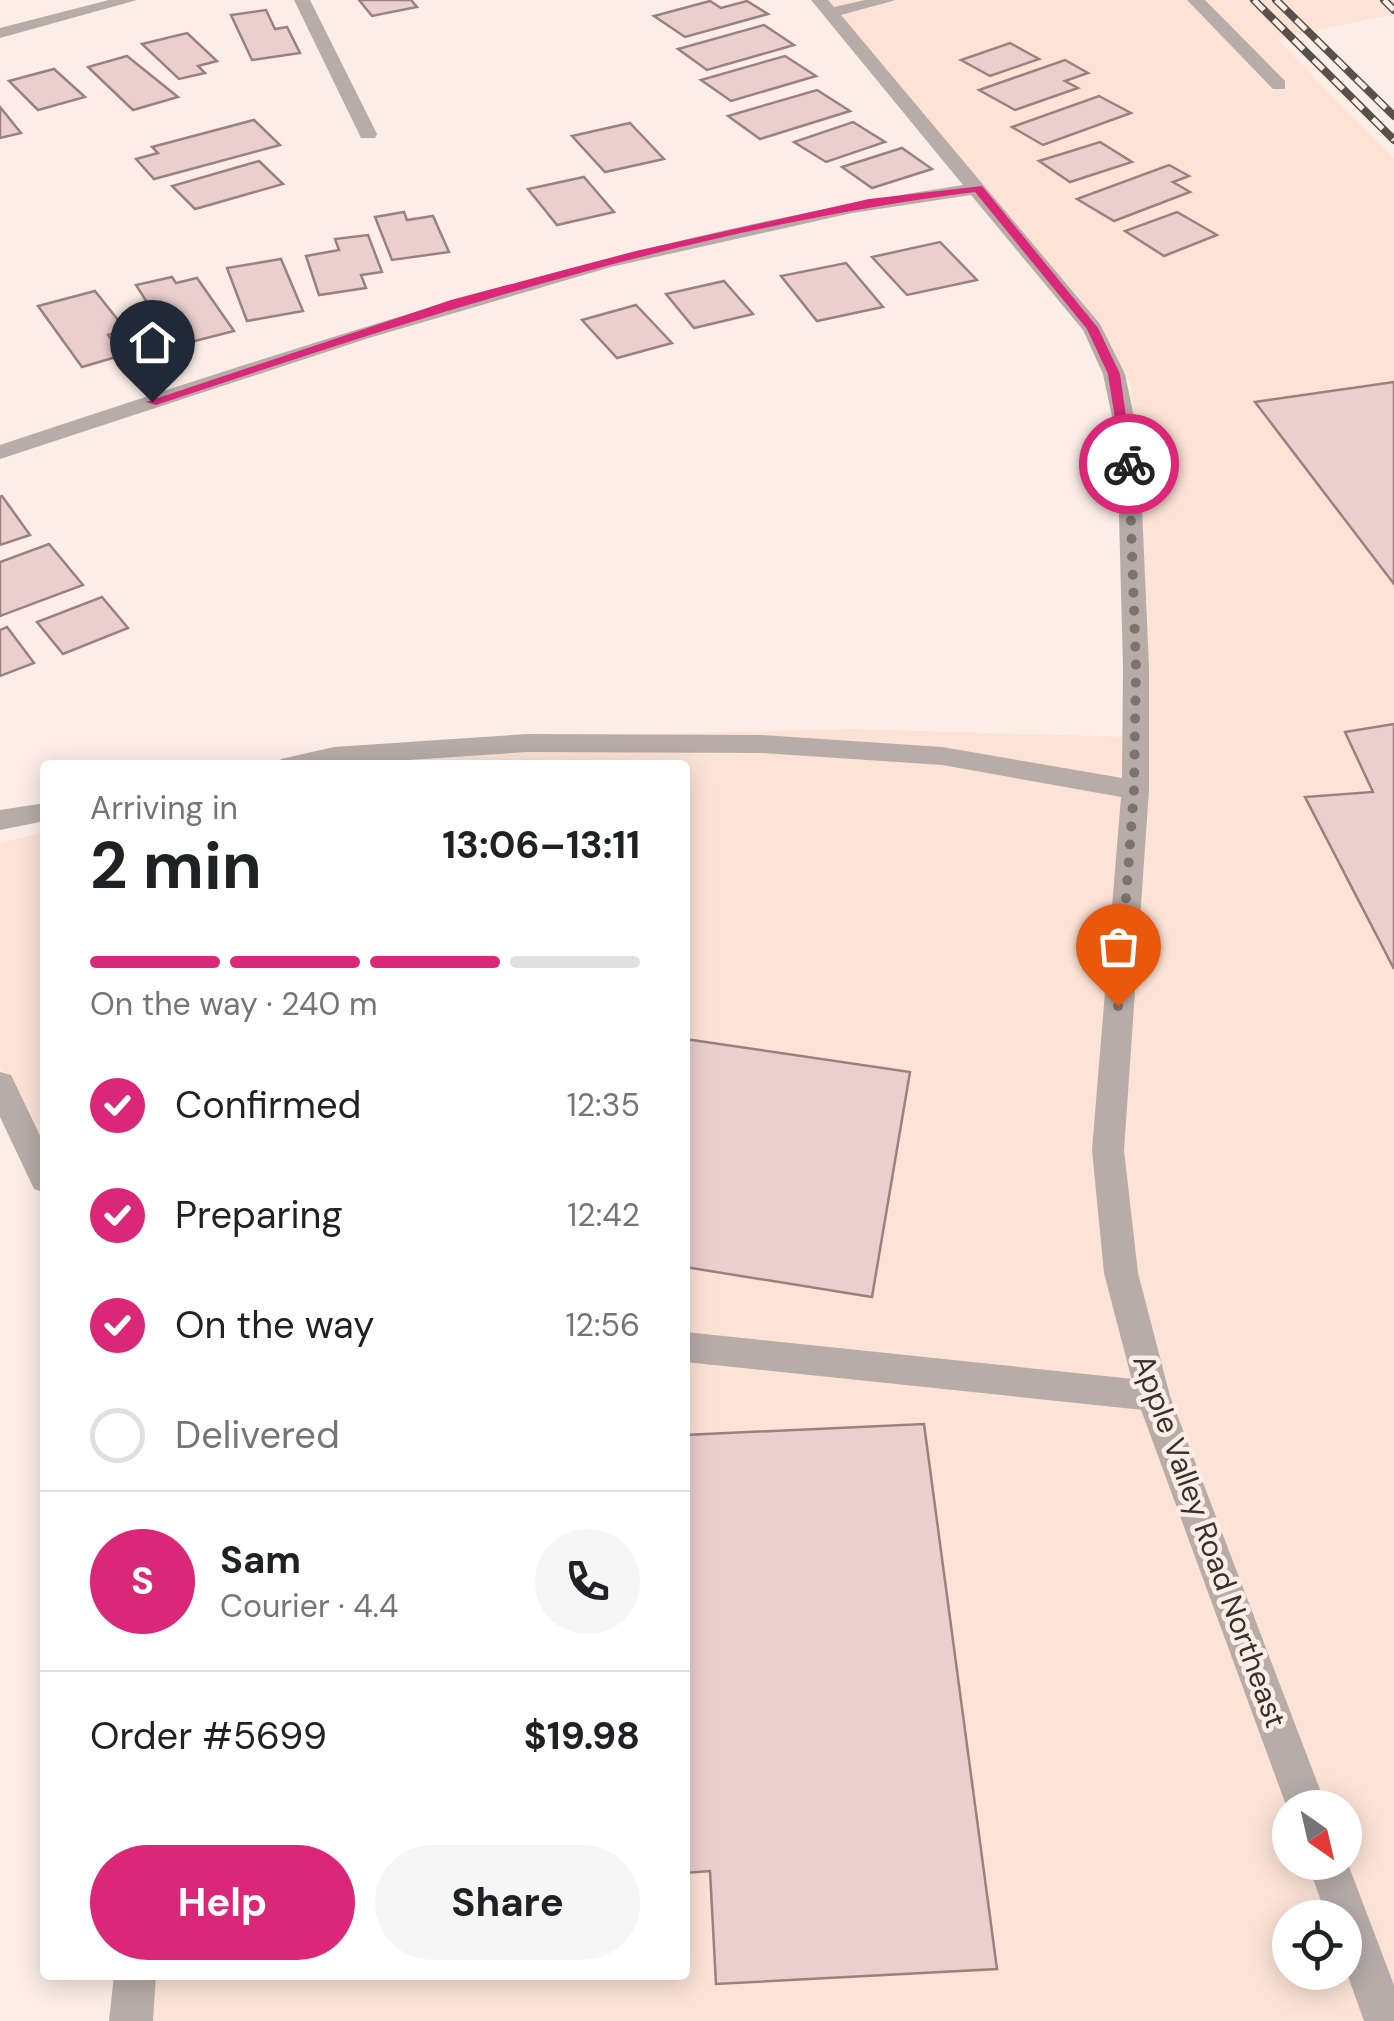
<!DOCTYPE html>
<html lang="en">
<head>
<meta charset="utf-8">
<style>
	body { margin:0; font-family:"DM Sans",sans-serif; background:#f6f6f6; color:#202124; height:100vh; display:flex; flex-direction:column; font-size:38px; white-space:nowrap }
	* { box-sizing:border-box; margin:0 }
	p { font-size:32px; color:#757577 }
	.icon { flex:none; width:55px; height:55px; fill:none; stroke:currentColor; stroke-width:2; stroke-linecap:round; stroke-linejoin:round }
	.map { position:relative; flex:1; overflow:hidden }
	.sheet { position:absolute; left:40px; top:760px; width:650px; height:1220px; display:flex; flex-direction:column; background:#fff; border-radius:10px; box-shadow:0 5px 25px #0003 }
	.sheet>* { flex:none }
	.needle { width:65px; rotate:146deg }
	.buttons { position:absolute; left:1272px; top:1790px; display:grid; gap:20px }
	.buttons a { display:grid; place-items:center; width:90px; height:90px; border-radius:50%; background:#fff; box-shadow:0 5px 25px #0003; font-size:50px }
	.pin { position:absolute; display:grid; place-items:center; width:85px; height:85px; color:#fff; margin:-102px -42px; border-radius:50% 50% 50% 0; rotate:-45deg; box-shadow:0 0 10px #0007 }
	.pin .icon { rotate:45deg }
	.courier { position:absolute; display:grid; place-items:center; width:100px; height:100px; margin:-50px; border:8px solid #db2777; border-radius:50%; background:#fff; color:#222; box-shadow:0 2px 12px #0007 }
	.headline em { font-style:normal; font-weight:700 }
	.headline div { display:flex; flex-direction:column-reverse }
	.headline { display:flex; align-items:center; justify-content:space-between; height:170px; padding:0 50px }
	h1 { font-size:65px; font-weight:700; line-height:75px }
	.bar { display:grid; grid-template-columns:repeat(4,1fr); gap:15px 10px; align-content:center; height:120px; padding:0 50px }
	.bar i { height:12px; border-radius:8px; background:#e0e0e0 }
	.bar .on { background:#db2777 }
	.bar p { grid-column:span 4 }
	.line { display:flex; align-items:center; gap:25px; padding:0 50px; border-top:2px solid #e0e0e0 }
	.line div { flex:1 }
	.round { display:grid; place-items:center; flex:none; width:105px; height:105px; border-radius:52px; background:#f6f6f6 }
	ol { padding:0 50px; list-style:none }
	li { display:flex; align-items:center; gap:30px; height:110px }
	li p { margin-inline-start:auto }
	li .icon { padding:10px; border-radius:50%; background:#db2777; color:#fff; stroke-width:4 }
	li:last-child { color:#757577 }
	li i { width:55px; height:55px; border:5px solid #e0e0e0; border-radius:50% }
	.action { display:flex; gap:20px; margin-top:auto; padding:20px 50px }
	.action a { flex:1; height:115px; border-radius:60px; background:#db2777; color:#fff; font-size:40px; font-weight:700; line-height:115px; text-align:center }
	.action a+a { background:#f6f6f6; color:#202124 }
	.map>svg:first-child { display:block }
</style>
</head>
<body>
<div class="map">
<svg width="1394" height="2021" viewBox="0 0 1394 2021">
	<rect width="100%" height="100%" fill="#fceee7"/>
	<!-- built -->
	<g fill="#fce3d6" fill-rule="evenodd">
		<path d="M821 0H1394V14L1277 39 1394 158V2021H150L151 1975H685V765H318L419 740 851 729 1136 737 1131 384ZM1290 1808H1345V1862H1290ZM1290 1918H1345V1972H1290Z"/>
		<polygon points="45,832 45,1167 0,1065 0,843"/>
	</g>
	<!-- building -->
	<g fill="#eacfcd" stroke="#9a8180" stroke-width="2.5">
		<polygon points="359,0 411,0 417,7 372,16"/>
		<polygon points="710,1 721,8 747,1 768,14 685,37 654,16"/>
		<polygon points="266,10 275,29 287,27 300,53 252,60 231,15"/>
		<polygon points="764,25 794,45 707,70 678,49"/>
		<polygon points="187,33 217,61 198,66 205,73 179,79 142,44"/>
		<polygon points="1010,43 1039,59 990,76 961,60"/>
		<polygon points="127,56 178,97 133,110 88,67"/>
		<polygon points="785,56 816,76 731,101 701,80"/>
		<polygon points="1065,60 1088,73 1065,81 1078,88 1015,110 979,90"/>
		<polygon points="54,69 85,97 38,110 9,81"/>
		<polygon points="817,90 850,111 760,139 728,116"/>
		<polygon points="1099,96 1131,113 1043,145 1012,127"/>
		<polygon points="0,107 21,133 0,138"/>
		<polygon points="254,120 280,145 154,179 136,159 158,153 152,147"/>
		<polygon points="853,122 885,142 826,162 794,142"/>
		<polygon points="630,123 664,159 605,172 572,136"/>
		<polygon points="1100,142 1132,162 1070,182 1039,161"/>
		<polygon points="902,148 932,169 872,188 842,167"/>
		<polygon points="259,161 283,184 195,209 172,186"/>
		<polygon points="1169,165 1189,176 1173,182 1190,192 1114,221 1077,199"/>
		<polygon points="584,177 614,212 557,225 528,189"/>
		<polygon points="404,212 407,220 433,216 449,252 392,260 375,217"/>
		<polygon points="1177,212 1217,235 1164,256 1125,231"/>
		<polygon points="368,235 382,272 361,275 366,288 319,295 306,256 339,250 335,239"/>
		<polygon points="940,242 977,280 907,295 872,257"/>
		<polygon points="281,259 303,311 247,321 227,268"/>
		<polygon points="846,263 883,307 817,321 781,276"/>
		<polygon points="172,277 176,283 197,278 234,331 175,346 136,285"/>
		<polygon points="724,281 753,314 694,328 666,294"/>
		<polygon points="95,291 126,330 108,335 123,355 82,367 38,306"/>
		<polygon points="636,305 672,343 617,358 582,320"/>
		<polygon points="1394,382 1394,584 1255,402"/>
		<polygon points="2,496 30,535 0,545 0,497"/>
		<polygon points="49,544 83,585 0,616 0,562"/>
		<polygon points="102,597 128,628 63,654 37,622"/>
		<polygon points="7,627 34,663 0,676 0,630"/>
		<polygon points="1394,724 1394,969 1305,797 1373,792 1345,732"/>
		<polygon points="685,1039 910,1072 872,1297 685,1267"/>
		<polygon points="924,1424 997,1969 716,1984 710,1871 685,1873 685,1435"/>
	</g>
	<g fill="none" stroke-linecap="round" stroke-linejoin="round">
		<!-- lane -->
		<g fill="#b7aca8" fill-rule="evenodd">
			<polygon points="1187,0 1205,0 1285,81 1285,89 1273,89"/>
			<polygon points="685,1332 1153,1381 1165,1385 1170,1396 1165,1407 1153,1411 685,1362"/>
		</g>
		<!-- street -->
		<g fill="#b7aca8" fill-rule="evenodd">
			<polygon points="109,0 137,0 0,38 0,28"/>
			<polygon points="294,0 310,0 377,134 375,138 361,138"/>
			<path d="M811 0H828L834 7 865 0H896L841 15 1100 324 1125 374 1139 441 1149 667V790L1124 1150 1138 1273 1170 1396 1327 1808H1290V1816L1136 1396 1104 1273 1092 1150 1121 797 942 765 761 753 527 752 334 765H277L281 759 334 747 527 734 761 735 942 747 1122 778 1123 667 1117 441 1103 374 1083 330 971 195 852 213 611 267 369 338 0 459V445C317 340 632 235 963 185Z"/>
			<polygon points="45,803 45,821 0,830 0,810"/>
			<polygon points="0,1072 11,1075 45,1146 45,1193 34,1189 0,1117"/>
			<polygon points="1345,1856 1394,1985 1394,2021 1364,2021 1345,1968 1345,1918 1327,1918 1307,1862 1345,1862"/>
			<polygon points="114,1975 156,1975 153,2021 109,2021"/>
		</g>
		<!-- rail casing -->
		<g stroke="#5a504b" stroke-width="8">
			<g id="rail">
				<polyline points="1254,0 1394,140"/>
				<polyline points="1276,0 1394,116"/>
				<polyline points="1384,0 1394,10"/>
			</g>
		</g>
		<!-- rail -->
		<use href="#rail" stroke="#fceee7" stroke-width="5" stroke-dasharray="14" stroke-linecap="butt"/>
	</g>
	<!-- route -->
	<path fill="#db2777" d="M982 186 1098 328 1120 374 1133 466 1122 464 1108 374 1087 329 975 192C694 227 424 316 156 405L146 402 451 300 636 251 869 199Z"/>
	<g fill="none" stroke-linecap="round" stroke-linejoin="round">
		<!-- done -->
		<polyline stroke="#7e736d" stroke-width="10" stroke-dasharray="0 18" points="1118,1006 1134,790 1136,667 1129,464"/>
	</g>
	<g text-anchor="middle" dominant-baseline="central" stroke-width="9" stroke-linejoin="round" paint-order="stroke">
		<!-- street labels -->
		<g font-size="30" fill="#3a312c" stroke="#fceee7">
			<text transform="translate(1210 1541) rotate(70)">Apple Valley Road Northeast</text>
		</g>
	</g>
</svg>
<div class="buttons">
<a><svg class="needle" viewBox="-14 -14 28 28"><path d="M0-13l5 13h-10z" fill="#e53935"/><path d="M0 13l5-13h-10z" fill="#757577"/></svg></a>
<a><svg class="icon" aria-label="locate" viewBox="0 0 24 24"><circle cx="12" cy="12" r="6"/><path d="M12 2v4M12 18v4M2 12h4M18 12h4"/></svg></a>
</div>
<div class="pin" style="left:1118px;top:1006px;background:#ea580c"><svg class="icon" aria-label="bag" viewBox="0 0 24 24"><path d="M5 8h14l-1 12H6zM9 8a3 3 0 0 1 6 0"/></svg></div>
<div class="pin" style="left:152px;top:402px;background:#1f2937"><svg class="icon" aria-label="home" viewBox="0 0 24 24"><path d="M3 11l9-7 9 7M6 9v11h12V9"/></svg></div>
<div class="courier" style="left:1129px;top:464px"><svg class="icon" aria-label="bike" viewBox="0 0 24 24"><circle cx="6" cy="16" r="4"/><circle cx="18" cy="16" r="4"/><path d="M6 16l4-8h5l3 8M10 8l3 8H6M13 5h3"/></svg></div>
<section class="sheet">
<div class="headline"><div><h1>2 min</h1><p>Arriving in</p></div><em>13:06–13:11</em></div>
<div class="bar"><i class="on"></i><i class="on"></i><i class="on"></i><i></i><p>On the way · 240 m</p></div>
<ol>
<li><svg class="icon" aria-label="check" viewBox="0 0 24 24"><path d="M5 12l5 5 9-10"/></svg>Confirmed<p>12:35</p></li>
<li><svg class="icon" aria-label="check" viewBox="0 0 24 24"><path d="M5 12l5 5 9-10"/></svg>Preparing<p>12:42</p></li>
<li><svg class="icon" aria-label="check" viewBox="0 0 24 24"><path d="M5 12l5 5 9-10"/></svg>On the way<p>12:56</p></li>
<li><i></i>Delivered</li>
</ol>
<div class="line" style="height:180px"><b class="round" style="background:#db2777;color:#fff">S</b><div><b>Sam</b><p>Courier · 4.4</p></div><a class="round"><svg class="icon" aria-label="phone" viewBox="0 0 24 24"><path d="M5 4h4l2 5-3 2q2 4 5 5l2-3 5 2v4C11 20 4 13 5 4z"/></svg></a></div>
<div class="line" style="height:130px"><div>Order #5699</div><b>$19.98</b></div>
<div class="action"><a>Help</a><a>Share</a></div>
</section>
</div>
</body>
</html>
